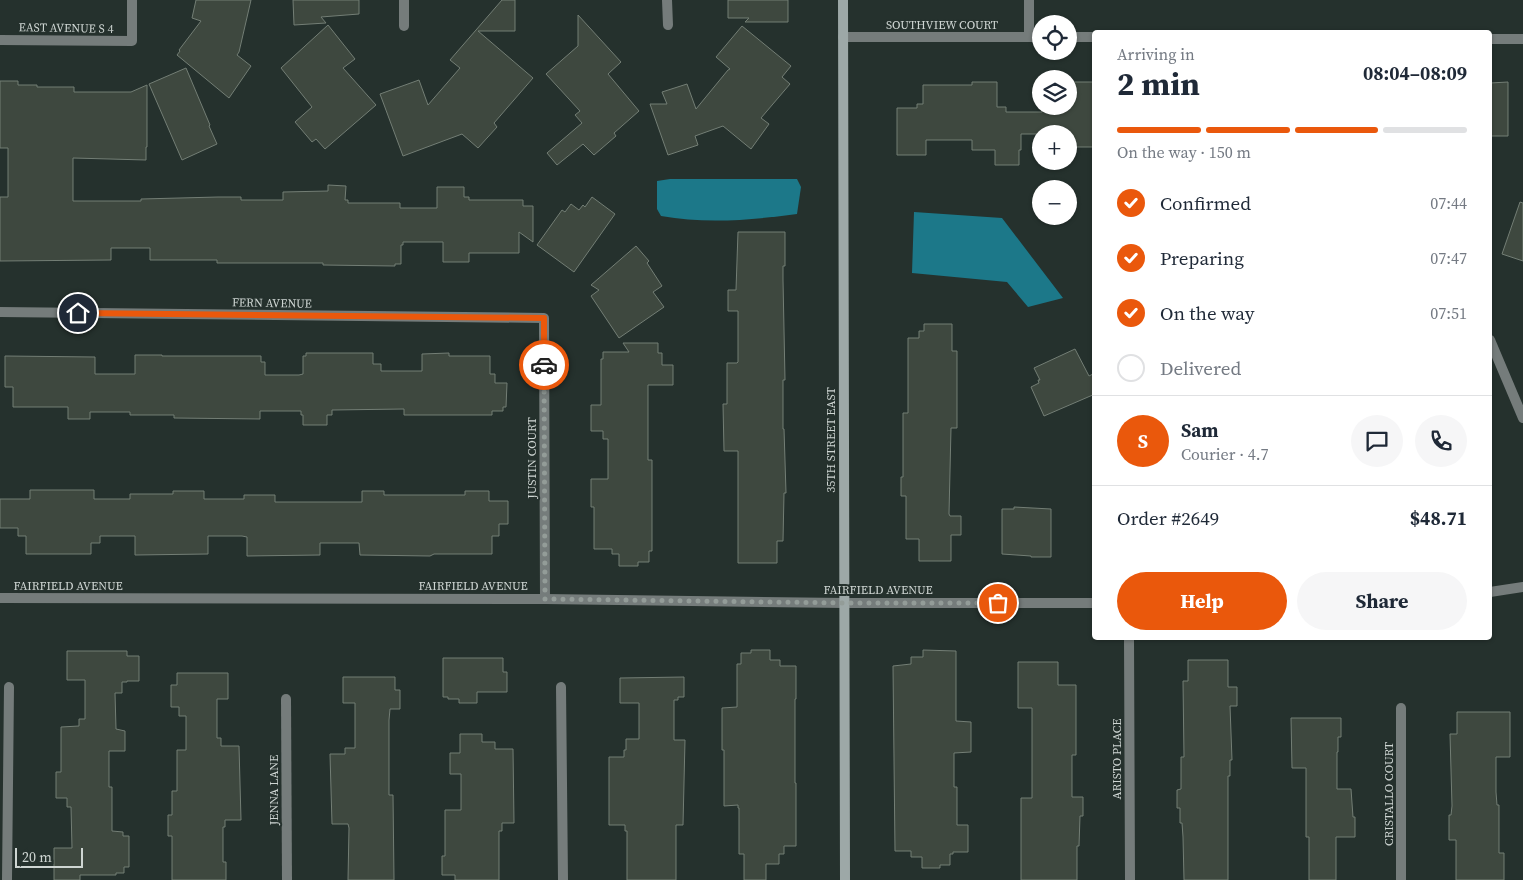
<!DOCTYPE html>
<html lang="en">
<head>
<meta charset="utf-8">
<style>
	body { margin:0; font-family:"Source Serif 4",serif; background:#f6f6f7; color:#1f2937; height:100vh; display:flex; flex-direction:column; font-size:19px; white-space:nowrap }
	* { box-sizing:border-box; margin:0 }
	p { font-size:16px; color:#747a83 }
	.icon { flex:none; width:28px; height:28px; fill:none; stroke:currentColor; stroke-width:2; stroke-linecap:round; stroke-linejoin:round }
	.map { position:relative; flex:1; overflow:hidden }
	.sheet { position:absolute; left:1092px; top:30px; width:400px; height:610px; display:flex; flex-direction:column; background:#fff; border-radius:5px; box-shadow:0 1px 4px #0004 }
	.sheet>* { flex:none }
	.buttons { position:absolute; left:1032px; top:15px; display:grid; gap:10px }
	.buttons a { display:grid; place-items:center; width:45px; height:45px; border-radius:50%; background:#fff; box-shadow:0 1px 4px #0004; font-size:25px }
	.scale { position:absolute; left:15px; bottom:12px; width:68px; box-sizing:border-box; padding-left:5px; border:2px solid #ced5d2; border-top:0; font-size:14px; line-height:18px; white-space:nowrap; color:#ced5d2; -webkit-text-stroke:4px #25312d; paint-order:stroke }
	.pin { position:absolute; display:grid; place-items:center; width:42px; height:42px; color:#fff; margin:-21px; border:2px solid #fff; border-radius:50%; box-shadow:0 1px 5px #0007 }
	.courier { position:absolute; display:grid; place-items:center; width:50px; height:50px; margin:-25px; border:4px solid #ea580c; border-radius:50%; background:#fff; color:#222; box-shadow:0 1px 6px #0007 }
	.headline em { font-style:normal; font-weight:700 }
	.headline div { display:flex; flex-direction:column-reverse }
	.headline { display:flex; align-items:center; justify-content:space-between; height:85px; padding:0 25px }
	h1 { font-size:32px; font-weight:700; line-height:38px }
	.bar { display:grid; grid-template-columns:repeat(4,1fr); gap:8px 5px; align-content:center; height:60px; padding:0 25px }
	.bar i { height:6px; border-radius:4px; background:#e0e1e3 }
	.bar .selected { background:#ea580c }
	.bar p { grid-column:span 4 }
	.line { display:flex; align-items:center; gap:12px; padding:0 25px; border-top:1px solid #e0e1e3 }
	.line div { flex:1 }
	.round { display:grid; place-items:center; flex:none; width:52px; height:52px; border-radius:26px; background:#f6f6f7 }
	ol { padding:0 25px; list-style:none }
	li { display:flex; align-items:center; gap:15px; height:55px }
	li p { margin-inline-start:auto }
	li .icon { padding:5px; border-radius:50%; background:#ea580c; color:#fff; stroke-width:4 }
	li:last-child { color:#747a83 }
	li i { width:28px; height:28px; border:2px solid #e0e1e3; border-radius:50% }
	.action { display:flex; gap:10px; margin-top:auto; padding:10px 25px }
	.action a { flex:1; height:58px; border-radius:30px; background:#ea580c; color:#fff; font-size:20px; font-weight:700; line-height:58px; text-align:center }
	.action a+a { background:#f6f6f7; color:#1f2937 }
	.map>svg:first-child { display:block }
</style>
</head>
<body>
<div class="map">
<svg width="1523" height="880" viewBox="0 0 1523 880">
	<rect width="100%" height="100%" fill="#25312d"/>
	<!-- water -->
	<g fill="#1c7889">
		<path d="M670 179H797L801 187 797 214C752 220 706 224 661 216L657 209V181Z"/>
		<polygon points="914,212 1002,218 1063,298 1028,307 1007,282 912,273"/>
	</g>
	<!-- building -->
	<g fill="#3e483f" stroke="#737e75">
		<polygon points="196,0 251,0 239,52 237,55 251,66 229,98 177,55 180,51 179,50 201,21 192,18"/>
		<polygon points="293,0 359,0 359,14 321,17 326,23 294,25"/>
		<polygon points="502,0 515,0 515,31 478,31 533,78 494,123 497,127 478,148 462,134 403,156 380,94 419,80 428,105 460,68 450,60"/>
		<polygon points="728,0 788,0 788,22 745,22 749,18 728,18"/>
		<polygon points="578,15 621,62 608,74 639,111 614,133 616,136 594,155 583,144 557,165 547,153 582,123 575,115 580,111 546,74 578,46"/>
		<polygon points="328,25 355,59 343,68 376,105 325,149 316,139 312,142 295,122 312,107 281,68"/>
		<polygon points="742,26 791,66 782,77 790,84 761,118 769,124 751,149 723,126 695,136 698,145 668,155 650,104 667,104 662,92 687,84 696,109 728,70 730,69 716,57"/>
		<polygon points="186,68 210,125 209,126 217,144 182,160 149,84"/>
		<polygon points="0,81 18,81 18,85 37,85 37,87 74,87 74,92 131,92 147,85 147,147 146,147 146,160 73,158 73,201 141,201 141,199 218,197 241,197 241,200 283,200 283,192 328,191 328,185 346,186 345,200 348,200 348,203 400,203 400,208 437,208 437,187 464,187 464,197 469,197 469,200 523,200 523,206 533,206 533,242 519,232 519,253 469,253 469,262 443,262 443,242 403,242 403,245 401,245 401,264 395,264 395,266 323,265 323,263 217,263 217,260 150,260 150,248 111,248 111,260 0,261 0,197 8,197 8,148 0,148"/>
		<polygon points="972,82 997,82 997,107 1006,107 1006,112 1042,112 1042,106 1069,106 1069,82 1093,82 1093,147 1069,147 1069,134 1021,134 1021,150 1019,150 1019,165 995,165 995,150 972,150 972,140 926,140 926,155 897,155 897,108 917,108 917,104 923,104 923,85 972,85"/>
		<polygon points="1508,82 1508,136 1490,136 1490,83"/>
		<polygon points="592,197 615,214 574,272 537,245 562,210 565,212 571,204 579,210 583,205 585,207"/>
		<polygon points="1520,202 1523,203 1523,261 1502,254"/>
		<polygon points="738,232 785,232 785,266 783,266 783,280 785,380 783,380 783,429 784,429 786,493 784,493 783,541 777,541 777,563 738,563 738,451 724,451 723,404 727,404 727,363 737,363 738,362 738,311 728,311 728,290 736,290"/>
		<polygon points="636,246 649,261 647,263 662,286 653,292 664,307 619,338 591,296 599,290 591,285"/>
		<polygon points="924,324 952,324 952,351 957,351 957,428 951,428 949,514 950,516 961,516 961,535 951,535 951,561 919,561 919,539 906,539 906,496 901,496 901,477 903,477 903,413 908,413 908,338 919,338 919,331 924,331"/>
		<polygon points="623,343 658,343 658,353 662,353 662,365 673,365 673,385 648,385 648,460 652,460 652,551 649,551 649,562 638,562 638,566 619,566 619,554 612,554 612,549 594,549 594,507 591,507 591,479 608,479 608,439 603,439 603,431 591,431 591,405 601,405 601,359 603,359 603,352 629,352"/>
		<polygon points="1075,349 1089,376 1095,373 1095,394 1044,416 1031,387 1039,383 1038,380 1040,380 1034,368"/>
		<polygon points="306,353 373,353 373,364 381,364 381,371 422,371 422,354 449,353 449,356 490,356 490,374 495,374 495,383 507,383 506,407 503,407 503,411 492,411 492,415 404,415 404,409 332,410 332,415 327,415 327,425 303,425 303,415 301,415 301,411 260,411 260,419 174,418 174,415 130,415 130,412 90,412 90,419 68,419 68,407 13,407 13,387 5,387 5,356 95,357 95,374 135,374 135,355 162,355 162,356 261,356 261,362 265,362 265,375 299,375 303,374 303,356 306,356"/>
		<polygon points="30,490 94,490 94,499 130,499 130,494 173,494 173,491 204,491 204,499 244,499 244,495 275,495 275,502 362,502 362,491 384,491 384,495 465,495 465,491 489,491 489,501 508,501 508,524 499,524 499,536 492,536 492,554 434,554 430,556 360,555 359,543 320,543 320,555 247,556 247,537 242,536 208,536 208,554 135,555 135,536 100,536 100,543 91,543 91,554 26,554 26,536 18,536 18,528 0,528 0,499 30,499"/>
		<polygon points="1014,507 1051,509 1051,557 1031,557 1031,556 1002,554 1002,509 1014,509"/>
		<polygon points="751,650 770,650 770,660 780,660 780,666 796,666 796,699 795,699 795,783 796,783 796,846 784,846 784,854 779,854 779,864 766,864 766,880 744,880 744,854 739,854 739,808 738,808 738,805 724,806 724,750 722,750 722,708 737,707 737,664 741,664 741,653 751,653"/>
		<polygon points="923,650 956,651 956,721 971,722 971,752 954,753 954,787 957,787 957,825 968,825 968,852 953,852 953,854 950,854 950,865 940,865 940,868 922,868 922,857 911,857 911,851 895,851 893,666 911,664 911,657 923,657"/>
		<polygon points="67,651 127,651 127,656 139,656 139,681 127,681 127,682 122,682 122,693 115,693 116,729 125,731 125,751 109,751 109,787 112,787 112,831 123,832 123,836 129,836 129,867 124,867 124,873 116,873 116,875 80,875 80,880 54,880 54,848 72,848 71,807 67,807 67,798 56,798 56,772 61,772 61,727 79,726 79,719 85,719 85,680 67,680"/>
		<polygon points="443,658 503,658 503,672 507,672 507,692 477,692 477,703 459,703 459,699 448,699 448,697 443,697"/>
		<polygon points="1188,660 1228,660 1228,687 1237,687 1237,706 1230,706 1232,760 1230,760 1230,776 1228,776 1228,880 1184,880 1183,837 1182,823 1180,823 1180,808 1177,808 1177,790 1181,789 1181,757 1184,757 1183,681 1188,681"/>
		<polygon points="1018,662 1058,662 1058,685 1076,685 1076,755 1072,755 1072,797 1083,797 1083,816 1080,816 1079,846 1077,846 1077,880 1021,880 1021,798 1032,798 1032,708 1018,708"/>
		<polygon points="177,673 228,673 228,699 217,699 217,738 221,738 221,746 239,746 241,820 225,820 225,827 223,827 223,862 226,862 226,880 172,880 172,836 168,836 168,815 172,815 172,791 177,791 177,750 186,750 186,716 179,716 179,707 171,707 171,685 177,685"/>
		<polygon points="343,677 395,677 395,690 400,690 400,709 390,709 389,720 389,795 393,795 394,880 348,880 349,828 348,824 332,824 330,754 345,754 345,748 355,748 355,703 343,703"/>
		<polygon points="684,677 684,697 678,697 678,700 674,700 674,740 685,740 683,825 676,825 676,880 627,880 627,831 625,831 625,825 609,825 609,757 624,757 624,750 626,750 626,739 639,739 639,703 620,703 620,678"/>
		<polygon points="1457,712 1510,712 1510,757 1496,757 1496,792 1497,805 1499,805 1499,853 1504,853 1504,880 1456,880 1456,840 1449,840 1449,815 1451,815 1452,806 1450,734 1457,734"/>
		<polygon points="1291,718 1341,718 1341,737 1338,737 1338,752 1337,752 1337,789 1351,789 1353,817 1355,817 1355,837 1336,837 1336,880 1309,880 1309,837 1306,837 1306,768 1292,768"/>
		<polygon points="460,734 482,734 482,742 495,742 495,749 513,749 514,823 502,823 502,831 499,831 499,880 455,880 455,875 442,875 442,856 445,856 445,810 461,810 461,774 450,774 450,753 460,753"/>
	</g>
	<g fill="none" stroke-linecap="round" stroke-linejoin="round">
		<!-- street -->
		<g stroke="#757c7b" stroke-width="10">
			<polyline points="404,0 404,26"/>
			<polyline points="667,0 668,25"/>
			<polyline points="1029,0 1029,37"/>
			<polyline points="843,37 1041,37"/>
			<polyline points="1069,37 1095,37"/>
			<polyline points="1490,39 1523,39"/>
			<polyline points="0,40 132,41 132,0"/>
			<polyline points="0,312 544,318 545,599"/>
			<polyline points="1490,340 1523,418"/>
			<polyline points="1490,592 1523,587"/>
			<polyline points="0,598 545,599 844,603 1095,603"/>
			<polyline points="1129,638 1130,880"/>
			<polyline points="561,687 563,880"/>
			<polyline points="286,699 287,880"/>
			<polyline points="1401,708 1401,880"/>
			<polyline points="7,880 9,687"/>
		</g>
		<!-- secondary -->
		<polyline stroke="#9da8a7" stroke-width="10" points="843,0 845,880"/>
	</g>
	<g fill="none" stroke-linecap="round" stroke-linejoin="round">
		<!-- done -->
		<polyline stroke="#939c98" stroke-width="5" stroke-dasharray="0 9" points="544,365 545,599 844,603 998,603"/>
		<!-- route -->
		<polyline stroke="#ea580c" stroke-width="6" points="78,313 544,318 544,365"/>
	</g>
	<g text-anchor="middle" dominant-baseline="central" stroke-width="4" stroke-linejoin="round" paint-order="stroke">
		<!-- street labels -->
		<g font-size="12" fill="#ced5d2" stroke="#25312d">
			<text x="942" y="25">SOUTHVIEW COURT</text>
			<text transform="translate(66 28) rotate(1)">EAST AVENUE S 4</text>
			<text transform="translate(272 303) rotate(1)">FERN AVENUE</text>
			<text transform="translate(831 440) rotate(-90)">35TH STREET EAST</text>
			<text transform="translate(532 458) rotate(-90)">JUSTIN COURT</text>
			<text x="68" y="586">FAIRFIELD AVENUE</text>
			<text x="473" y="586">FAIRFIELD AVENUE</text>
			<text x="878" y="590">FAIRFIELD AVENUE</text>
			<text transform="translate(1117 759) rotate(-90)">ARISTO PLACE</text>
			<text transform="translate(274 790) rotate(-90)">JENNA LANE</text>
			<text transform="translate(1389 794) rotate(-90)">CRISTALLO COURT</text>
		</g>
	</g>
</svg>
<div class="buttons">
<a><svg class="icon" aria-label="locate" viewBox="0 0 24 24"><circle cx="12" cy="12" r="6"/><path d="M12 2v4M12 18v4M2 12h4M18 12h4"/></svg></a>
<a><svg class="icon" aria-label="layers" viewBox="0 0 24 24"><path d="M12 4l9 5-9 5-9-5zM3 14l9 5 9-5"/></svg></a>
<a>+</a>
<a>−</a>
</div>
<div class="scale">20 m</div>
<div class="pin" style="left:998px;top:603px;background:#ea580c"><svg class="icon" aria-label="bag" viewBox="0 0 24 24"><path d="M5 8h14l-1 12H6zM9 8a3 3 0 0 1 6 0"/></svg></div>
<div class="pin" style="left:78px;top:313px;background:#1f2937"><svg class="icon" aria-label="home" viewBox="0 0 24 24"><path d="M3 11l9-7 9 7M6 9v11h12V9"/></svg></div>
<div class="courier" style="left:544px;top:365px"><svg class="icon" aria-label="car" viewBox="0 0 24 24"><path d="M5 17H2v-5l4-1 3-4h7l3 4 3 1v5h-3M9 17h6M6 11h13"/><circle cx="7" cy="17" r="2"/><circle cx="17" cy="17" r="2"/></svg></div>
<section class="sheet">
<div class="headline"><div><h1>2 min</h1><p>Arriving in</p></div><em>08:04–08:09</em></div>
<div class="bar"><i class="selected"></i><i class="selected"></i><i class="selected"></i><i></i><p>On the way · 150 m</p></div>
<ol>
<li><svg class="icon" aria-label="check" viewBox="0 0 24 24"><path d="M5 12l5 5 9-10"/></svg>Confirmed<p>07:44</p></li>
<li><svg class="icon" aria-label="check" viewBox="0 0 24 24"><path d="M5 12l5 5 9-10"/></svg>Preparing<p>07:47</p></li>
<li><svg class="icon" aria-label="check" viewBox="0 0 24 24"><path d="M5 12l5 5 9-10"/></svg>On the way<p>07:51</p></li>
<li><i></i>Delivered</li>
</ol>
<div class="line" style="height:90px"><b class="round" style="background:#ea580c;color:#fff">S</b><div><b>Sam</b><p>Courier · 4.7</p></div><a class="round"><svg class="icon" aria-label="chat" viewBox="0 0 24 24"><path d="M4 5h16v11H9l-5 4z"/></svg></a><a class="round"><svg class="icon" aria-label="phone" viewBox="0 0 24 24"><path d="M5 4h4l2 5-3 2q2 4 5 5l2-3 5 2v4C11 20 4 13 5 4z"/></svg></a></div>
<div class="line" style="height:65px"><div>Order #2649</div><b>$48.71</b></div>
<div class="action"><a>Help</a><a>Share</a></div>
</section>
</div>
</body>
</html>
